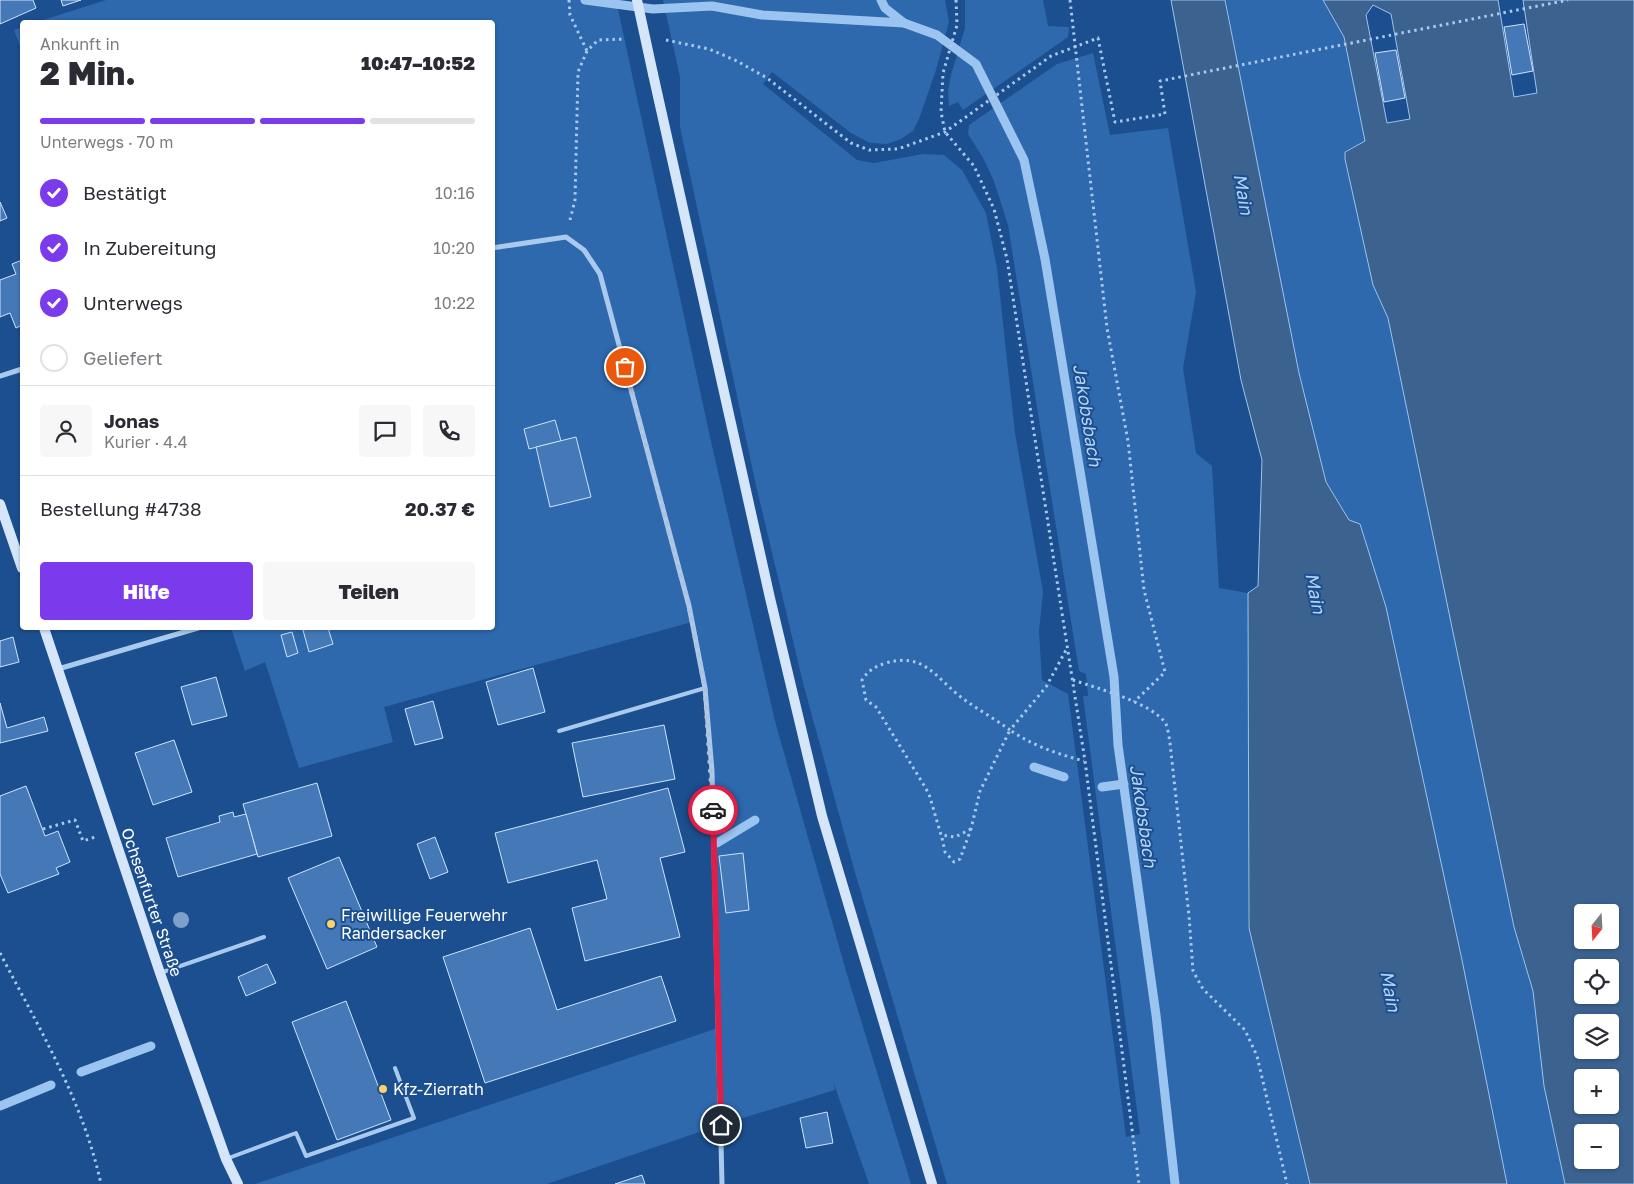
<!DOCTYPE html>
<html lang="de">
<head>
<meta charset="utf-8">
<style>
	body { margin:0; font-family:"Golos Text",sans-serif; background:#f7f7f7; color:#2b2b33; height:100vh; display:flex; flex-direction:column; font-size:19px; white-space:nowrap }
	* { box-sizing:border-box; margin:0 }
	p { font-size:16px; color:#7c7c81 }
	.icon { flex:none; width:28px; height:28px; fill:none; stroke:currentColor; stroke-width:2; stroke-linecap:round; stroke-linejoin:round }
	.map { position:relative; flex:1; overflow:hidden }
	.side { position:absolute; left:20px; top:20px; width:475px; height:610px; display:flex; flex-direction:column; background:#fff; border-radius:5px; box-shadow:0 1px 4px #0004 }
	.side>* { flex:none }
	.needle { width:32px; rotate:198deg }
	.fabs { position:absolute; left:1574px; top:904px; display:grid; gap:10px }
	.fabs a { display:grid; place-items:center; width:45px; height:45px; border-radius:5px; background:#fff; box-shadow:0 1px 4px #0004; font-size:25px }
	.pin { position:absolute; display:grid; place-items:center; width:42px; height:42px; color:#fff; margin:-21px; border:2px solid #fff; border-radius:50%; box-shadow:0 1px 5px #0007 }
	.courier { position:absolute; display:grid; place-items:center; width:50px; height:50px; margin:-25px; border:4px solid #e11d48; border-radius:50%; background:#fff; color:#222; box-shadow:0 1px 6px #0007 }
	.head em { font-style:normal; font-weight:800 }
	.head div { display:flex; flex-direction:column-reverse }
	.head { display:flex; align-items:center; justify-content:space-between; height:85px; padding:0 20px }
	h1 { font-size:32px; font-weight:800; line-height:38px }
	.bar { display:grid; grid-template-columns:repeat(4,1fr); gap:8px 5px; align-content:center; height:60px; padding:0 20px }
	.bar i { height:6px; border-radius:4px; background:#e1e1e2 }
	.bar .selected { background:#7c3aed }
	.bar p { grid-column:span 4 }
	.line { display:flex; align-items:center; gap:12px; padding:0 20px; border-top:1px solid #e1e1e2 }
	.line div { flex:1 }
	.round { display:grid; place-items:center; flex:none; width:52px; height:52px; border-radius:5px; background:#f7f7f7 }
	ol { padding:0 20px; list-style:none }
	li { display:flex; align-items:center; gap:15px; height:55px }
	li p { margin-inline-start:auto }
	li .icon { padding:5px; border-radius:50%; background:#7c3aed; color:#fff; stroke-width:4 }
	li:last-child { color:#7c7c81 }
	li i { width:28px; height:28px; border:2px solid #e1e1e2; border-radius:50% }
	.primary-button { display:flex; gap:10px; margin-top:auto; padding:10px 20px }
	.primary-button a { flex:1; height:58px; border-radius:5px; background:#7c3aed; color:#fff; font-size:20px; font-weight:800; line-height:58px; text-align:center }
	.primary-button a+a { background:#f7f7f7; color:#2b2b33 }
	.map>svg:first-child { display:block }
</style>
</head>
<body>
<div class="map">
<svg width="1634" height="1184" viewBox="0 0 1634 1184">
	<rect width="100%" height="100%" fill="#1b4f8f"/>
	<!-- green -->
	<g fill="#2e69ad">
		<polygon points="106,0 616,0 710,437 775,721 846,971 911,1184 869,1184 833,1081 835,1090 720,1125 547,1184 255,1184 718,1028 714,851 705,688 692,622 384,707 393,742 299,768 265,662 245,671 231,628 492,628 492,22 37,22"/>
		<polygon points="663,0 945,0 949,22 936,70 919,119 913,131 901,139 887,144 870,143 851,133 772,72 763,84 857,160 874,163 923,154 944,155 962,170 986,213 997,268 1015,433 1043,592 1039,631 1042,680 1068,694 1126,1137 1140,1134 1083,696 1088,696 1086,674 1079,671 1008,225 994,181 983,158 968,134 969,125 1057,64 1093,53 1110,135 1168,128 1196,292 1183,368 1196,453 1212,466 1219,588 1248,593 1248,925 1310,1184 947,1184 854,869 803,683 755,481 680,127 680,77"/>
		<polygon points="965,0 1043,0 1048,26 1069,27 1068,37 963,110 958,102 949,106 948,91 951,75 965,28"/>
		<polygon points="1226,0 1323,0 1344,37 1365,141 1345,151 1345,159 1373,285 1388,318 1514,927 1533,991 1544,1086 1565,1184 1507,1184 1462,960 1349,520 1326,482 1299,373 1242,91"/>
		<polygon points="22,27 22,52 14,30"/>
	</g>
	<!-- water -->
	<g fill="#3c6290" stroke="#9cc4f0" fill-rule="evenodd">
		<polygon points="1171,0 1225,0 1299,373 1326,482 1349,520 1360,524 1386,607 1462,960 1507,1184 1310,1184 1249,928 1248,593 1258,586 1262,460 1241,380"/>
		<path d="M1323 0H1498L1514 97 1537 93 1523 0H1634V1184H1565L1544 1086 1533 991 1514 927 1388 318 1373 285 1345 159V152L1365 141 1344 37ZM1373 5 1391 14 1410 119 1387 123 1366 15ZM1582 912H1610V940H1582ZM1582 968H1610V995H1582ZM1582 1022H1610V1050H1582ZM1582 1078H1610V1105H1582ZM1582 1132H1610V1160H1582Z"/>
	</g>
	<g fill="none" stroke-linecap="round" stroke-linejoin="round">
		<!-- stream -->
		<g stroke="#9cc4f0" stroke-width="9">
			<polyline points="585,0 653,9 712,6 762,15 904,23 937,35 976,64 1024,160 1045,259 1114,677 1118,745 1156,1015 1175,1184"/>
			<polyline points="881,0 885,8 904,23"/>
			<polyline points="1034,767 1064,777"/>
			<polyline points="1102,787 1124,784"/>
			<polyline points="717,843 755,820"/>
			<polyline points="81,1072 151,1046"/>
			<polyline points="0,1106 51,1085"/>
		</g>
	</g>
	<!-- building -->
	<g fill="#4478b7" stroke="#cfe3fa">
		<polygon points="0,0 33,0 36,8 0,24"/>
		<polygon points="61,0 81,0 63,6"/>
		<polygon points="1524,24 1533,71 1512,75 1504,27"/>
		<polygon points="1396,50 1405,98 1384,102 1375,53"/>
		<polygon points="0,202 7,218 0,221"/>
		<polygon points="22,260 22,325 16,328 10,313 0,317 0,280 16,274 12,264"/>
		<polygon points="555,420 561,441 529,449 524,429"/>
		<polygon points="576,437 591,497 550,507 536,447"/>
		<polygon points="313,628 328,628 333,644 309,652 303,630"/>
		<polygon points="292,632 298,653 287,657 281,635"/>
		<polygon points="13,637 19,662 0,667 0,641"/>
		<polygon points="533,668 545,712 498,725 486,682"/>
		<polygon points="216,677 227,716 192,725 181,687"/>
		<polygon points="433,701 443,738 415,745 405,709"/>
		<polygon points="0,703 7,728 44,717 48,731 0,743"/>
		<polygon points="664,725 675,779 583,797 572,743"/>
		<polygon points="174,740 192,792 153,805 135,753"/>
		<polygon points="317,783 332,836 258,857 243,804"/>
		<polygon points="26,786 45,836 58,831 70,862 56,868 59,874 8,893 0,874 0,796"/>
		<polygon points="668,788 685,852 660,858 680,937 585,961 572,908 607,899 597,860 508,883 495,833"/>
		<polygon points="233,812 234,817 246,814 257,854 178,877 166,838 220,822 219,816"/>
		<polygon points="435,837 448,872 430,879 417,844"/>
		<polygon points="743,853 749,910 726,913 719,856"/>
		<polygon points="339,857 377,947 327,969 288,878"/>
		<polygon points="530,928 557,1010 661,976 676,1021 485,1083 443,957"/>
		<polygon points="267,964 276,983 246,996 238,977"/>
		<polygon points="346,1001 391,1120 337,1140 292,1022"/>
		<polygon points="827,1112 833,1143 806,1148 800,1118"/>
		<polygon points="642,1175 645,1184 615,1184"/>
	</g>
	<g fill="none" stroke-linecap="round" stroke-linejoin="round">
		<!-- path -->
		<g stroke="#a9c9ee" stroke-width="3" stroke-dasharray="2.5 4" stroke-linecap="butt">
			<polyline points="569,0 570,15 587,51"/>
			<polyline points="956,0 957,25 943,73 941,112 945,132 974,166 994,209 1007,259 1085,761 1139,1184"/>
			<polyline points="1070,0 1107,328 1128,441 1144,590 1165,672 1134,702"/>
			<polyline points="666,40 709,49 737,61 767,78 851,143 869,150 898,149 945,132 1051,56 1098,38 1115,122 1165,114 1160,81 1568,0"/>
			<polyline points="570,220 575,200 578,72 587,51 598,40 625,39"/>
			<path d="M1073 680C1096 688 1153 703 1166 724 1168 729 1169 737 1170 743L1189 916 1193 971 1203 989 1245 1030 1257 1056 1287 1184"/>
			<polyline points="43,829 75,820 83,841 95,837"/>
			<path d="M971 829 955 837 941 835 929 794 922 782 876 707 866 700 862 680C869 670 874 667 886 663 924 652 935 677 962 698 977 709 995 719 1010 730L1046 687 1066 650"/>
			<path d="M942 838 945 852 954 862 960 859 971 829 980 791 1010 730C1033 746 1058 754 1084 761"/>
			<path d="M0 953C39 1028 83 1101 101 1184"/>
		</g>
		<!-- lane -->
		<g stroke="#a9c9ee" stroke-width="4">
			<polyline points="559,731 705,688"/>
			<polyline points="160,973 264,937"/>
			<polyline points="226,1159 296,1133 306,1156 414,1118 395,1068"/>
		</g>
		<!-- street -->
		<g stroke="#a9c9ee" stroke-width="5">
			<polyline points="492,248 566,237 584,250 600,274 689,606 705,688 712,771 722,1184"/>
			<polyline points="0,376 22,369"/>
			<polyline points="58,669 198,628"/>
		</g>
		<!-- secondary -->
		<g stroke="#d6e6fa" stroke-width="10">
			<polyline points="653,74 770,598 822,816 932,1184"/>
			<polyline points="0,504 22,568"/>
			<polyline points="44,628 160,973 226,1159 238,1184"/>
		</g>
		<!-- secondary-bridge -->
		<polyline stroke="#d6e6fa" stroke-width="10" points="637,0 653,74"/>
	</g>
	<!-- trees -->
	<circle fill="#7ea0ca" cx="181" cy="920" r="8"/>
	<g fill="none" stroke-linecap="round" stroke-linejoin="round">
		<!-- done -->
		<polyline stroke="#afc1d8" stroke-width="5" stroke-dasharray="0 9" points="625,367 689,606 705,688 713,810"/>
		<!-- route -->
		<polyline stroke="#e11d48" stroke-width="6" points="713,810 721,1125"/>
	</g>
	<!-- markers -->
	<g fill="#ffd166" stroke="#1b4f8f" stroke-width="2">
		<circle cx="331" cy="924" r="5"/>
		<circle cx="383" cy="1089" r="5"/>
	</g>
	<g text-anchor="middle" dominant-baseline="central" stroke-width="4" stroke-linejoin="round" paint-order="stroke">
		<!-- street labels -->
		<g font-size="16" fill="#fff" stroke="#1b4f8f">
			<text transform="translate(152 902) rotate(71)">Ochsenfurter Straße</text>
		</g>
		<!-- poi labels -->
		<g font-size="16" fill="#fff" stroke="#1b4f8f" text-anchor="start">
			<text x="341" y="915">Freiwillige Feuerwehr<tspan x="341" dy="18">Randersacker</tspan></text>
			<text x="393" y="1089">Kfz-Zierrath</text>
		</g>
		<!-- water labels -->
		<g font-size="18" font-style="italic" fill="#b5d3f5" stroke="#1b4f8f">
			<text transform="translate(1244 194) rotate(80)">Main</text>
			<text transform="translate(1088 415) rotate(81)">Jakobsbach</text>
			<text transform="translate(1316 593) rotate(79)">Main</text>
			<text transform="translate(1144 816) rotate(82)">Jakobsbach</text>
			<text transform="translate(1391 991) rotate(79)">Main</text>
		</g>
	</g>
</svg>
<div class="fabs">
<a><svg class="needle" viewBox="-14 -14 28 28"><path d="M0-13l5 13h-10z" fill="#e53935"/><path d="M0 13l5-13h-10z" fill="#7c7c81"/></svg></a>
<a><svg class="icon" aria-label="locate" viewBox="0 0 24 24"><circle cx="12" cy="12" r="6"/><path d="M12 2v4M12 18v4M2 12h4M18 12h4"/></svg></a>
<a><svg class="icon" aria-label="layers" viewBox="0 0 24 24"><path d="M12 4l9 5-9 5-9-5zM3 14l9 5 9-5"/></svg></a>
<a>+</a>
<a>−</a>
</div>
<div class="pin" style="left:625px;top:367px;background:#ea580c"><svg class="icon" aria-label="bag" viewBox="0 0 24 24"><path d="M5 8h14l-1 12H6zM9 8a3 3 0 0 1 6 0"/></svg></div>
<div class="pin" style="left:721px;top:1125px;background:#1f2937"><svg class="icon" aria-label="home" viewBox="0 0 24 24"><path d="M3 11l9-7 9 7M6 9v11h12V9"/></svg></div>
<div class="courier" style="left:713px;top:810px"><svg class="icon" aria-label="car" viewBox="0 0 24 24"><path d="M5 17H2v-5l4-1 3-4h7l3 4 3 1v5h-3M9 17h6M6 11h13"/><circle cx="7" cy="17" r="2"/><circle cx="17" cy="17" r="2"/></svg></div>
<section class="side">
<div class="head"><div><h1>2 Min.</h1><p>Ankunft in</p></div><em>10:47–10:52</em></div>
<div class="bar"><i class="selected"></i><i class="selected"></i><i class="selected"></i><i></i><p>Unterwegs · 70 m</p></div>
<ol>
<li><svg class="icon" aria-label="check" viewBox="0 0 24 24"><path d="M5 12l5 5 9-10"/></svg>Bestätigt<p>10:16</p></li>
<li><svg class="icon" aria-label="check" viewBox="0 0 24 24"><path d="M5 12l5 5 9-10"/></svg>In Zubereitung<p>10:20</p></li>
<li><svg class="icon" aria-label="check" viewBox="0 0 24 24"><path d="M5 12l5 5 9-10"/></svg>Unterwegs<p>10:22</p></li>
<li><i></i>Geliefert</li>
</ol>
<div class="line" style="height:90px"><a class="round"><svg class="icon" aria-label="person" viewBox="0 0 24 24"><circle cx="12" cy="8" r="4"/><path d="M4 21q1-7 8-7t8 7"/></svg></a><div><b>Jonas</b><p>Kurier · 4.4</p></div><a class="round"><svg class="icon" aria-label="chat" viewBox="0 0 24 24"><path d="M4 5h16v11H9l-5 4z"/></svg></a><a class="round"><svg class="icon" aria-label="phone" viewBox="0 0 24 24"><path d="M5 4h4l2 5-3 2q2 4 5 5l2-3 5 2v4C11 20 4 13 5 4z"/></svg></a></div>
<div class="line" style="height:65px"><div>Bestellung #4738</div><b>20.37 €</b></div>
<div class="primary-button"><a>Hilfe</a><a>Teilen</a></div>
</section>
</div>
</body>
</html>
